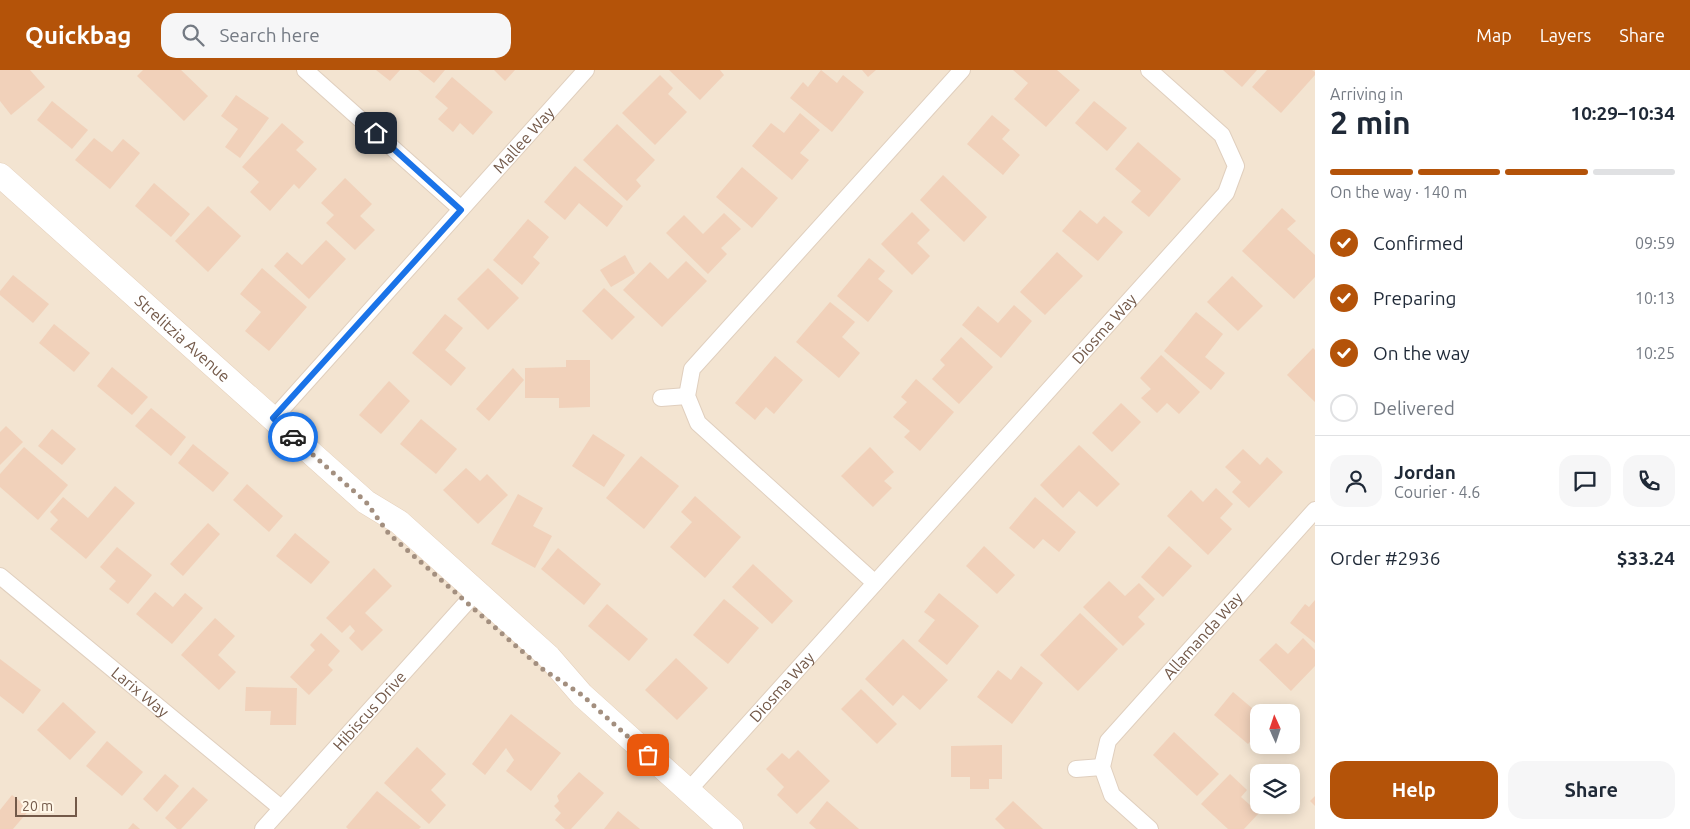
<!DOCTYPE html>
<html lang="en">
<head>
<meta charset="utf-8">
<style>
	body { margin:0; font-family:Ubuntu,sans-serif; background:#f6f6f7; color:#1f2937; height:100vh; display:flex; flex-direction:column; font-size:19px; white-space:nowrap }
	* { box-sizing:border-box; margin:0 }
	p { font-size:16px; color:#747a83 }
	.icon { flex:none; width:28px; height:28px; fill:none; stroke:currentColor; stroke-width:2; stroke-linecap:round; stroke-linejoin:round }
	.map { position:relative; flex:1; overflow:hidden }
	.drawer { display:flex; flex-direction:column; background:#fff; width:375px }
	.drawer>* { flex:none }
	.needle { width:32px; rotate:357deg }
	.tools { position:absolute; left:1250px; top:634px; display:grid; gap:10px }
	.tools a { display:grid; place-items:center; width:50px; height:50px; border-radius:10px; background:#fff; box-shadow:0 2px 12px #0003; font-size:25px }
	.scale { position:absolute; left:15px; bottom:12px; width:62px; box-sizing:border-box; padding-left:5px; border:2px solid #735949; border-top:0; font-size:14px; line-height:18px; white-space:nowrap; color:#735949; -webkit-text-stroke:4px #fff7e8; paint-order:stroke }
	.pin { position:absolute; display:grid; place-items:center; width:42px; height:42px; color:#fff; margin:-21px; border-radius:10px; box-shadow:0 2px 8px #0006 }
	.courier { position:absolute; display:grid; place-items:center; width:50px; height:50px; margin:-25px; border:4px solid #1a73e8; border-radius:50%; background:#fff; color:#222; box-shadow:0 1px 6px #0007 }
	.summary em { font-style:normal; font-weight:600 }
	.summary div { display:flex; flex-direction:column-reverse }
	.summary { display:flex; align-items:center; justify-content:space-between; height:85px; padding:0 15px }
	h1 { font-size:32px; font-weight:600; line-height:38px }
	.bar { display:grid; grid-template-columns:repeat(4,1fr); gap:8px 5px; align-content:center; height:60px; padding:0 15px }
	.bar i { height:6px; border-radius:4px; background:#e0e1e3 }
	.bar .current { background:#b45309 }
	.bar p { grid-column:span 4 }
	.line { display:flex; align-items:center; gap:12px; padding:0 15px; border-top:1px solid #e0e1e3 }
	.line div { flex:1 }
	.round { display:grid; place-items:center; flex:none; width:52px; height:52px; border-radius:15px; background:#f6f6f7 }
	ol { padding:0 15px; list-style:none }
	li { display:flex; align-items:center; gap:15px; height:55px }
	li p { margin-inline-start:auto }
	li .icon { padding:5px; border-radius:50%; background:#b45309; color:#fff; stroke-width:4 }
	li:last-child { color:#747a83 }
	li i { width:28px; height:28px; border:2px solid #e0e1e3; border-radius:50% }
	.cta { display:flex; gap:10px; margin-top:auto; padding:10px 15px }
	.cta a { flex:1; height:58px; border-radius:15px; background:#b45309; color:#fff; font-size:20px; font-weight:600; line-height:58px; text-align:center }
	.cta a+a { background:#f6f6f7; color:#1f2937 }
	header { display:flex; align-items:center; gap:30px; box-sizing:border-box; height:70px; padding:0 25px; background:#b45309; color:#fff }
	header strong { font-size:24px }
	nav { display:flex; gap:28px; margin-inline-start:auto; font-size:18px }
	.search { width:350px; height:45px; background:#f6f6f7; display:flex; align-items:center; gap:12px; box-sizing:border-box; padding:0 18px; border-radius:15px; color:#747a83; font-size:19px }
	main { display:flex; flex:1; min-height:0 }
	.map>svg:first-child { display:block }
</style>
</head>
<body>
<header>
<strong>Quickbag</strong>
<div class="search"><svg class="icon" aria-label="search" viewBox="0 0 24 24"><circle cx="10" cy="10" r="6"/><path d="M15 15l6 6"/></svg>Search here</div>
<nav><a>Map</a><a>Layers</a><a>Share</a></nav>
</header>
<main>
<div class="map">
<svg width="1315" height="759" viewBox="0 0 1315 759">
	<rect width="100%" height="100%" fill="#fcf3e2"/>
	<!-- residential -->
	<path fill="#f3e4d1" fill-rule="evenodd" d="M0 0H1315V759H0ZM1259 642H1291V675H1259ZM1259 702H1291V735H1259Z"/>
	<!-- building -->
	<g fill="#f1d1ba">
		<polygon points="0,0 30,0 45,17 11,45 0,31"/>
		<polygon points="143,0 181,0 208,26 184,51 137,6"/>
		<polygon points="376,0 400,0 390,11"/>
		<polygon points="418,0 445,0 434,13"/>
		<polygon points="494,0 515,0 505,11"/>
		<polygon points="669,0 720,0 724,5 700,30"/>
		<polygon points="821,0 837,13 843,5 864,22 832,62 790,28 803,12 808,17"/>
		<polygon points="862,0 876,0 868,7"/>
		<polygon points="1013,0 1057,0 1080,20 1046,57 1014,29 1028,13"/>
		<polygon points="1223,0 1257,0 1242,17"/>
		<polygon points="1267,0 1312,0 1315,2 1315,5 1281,43 1252,17"/>
		<polygon points="660,5 673,18 668,24 687,42 655,75 622,43"/>
		<polygon points="452,7 493,42 473,65 460,53 453,62 438,49 448,38 435,27"/>
		<polygon points="236,25 269,48 240,88 225,77 238,59 221,46"/>
		<polygon points="52,31 88,60 72,79 37,50"/>
		<polygon points="1094,31 1127,58 1107,81 1075,53"/>
		<polygon points="800,43 820,60 800,83 809,90 792,110 752,76 771,53 784,63"/>
		<polygon points="992,45 1010,60 1002,69 1020,85 1003,105 967,74"/>
		<polygon points="282,53 304,72 296,80 317,99 299,119 294,114 270,141 250,122 259,112 242,97"/>
		<polygon points="617,54 655,90 636,110 641,116 627,131 583,90"/>
		<polygon points="94,68 112,82 123,69 140,83 110,119 75,90"/>
		<polygon points="1138,72 1181,109 1149,147 1131,132 1141,121 1115,99"/>
		<polygon points="575,96 623,136 607,157 579,133 565,150 544,132"/>
		<polygon points="742,97 778,128 752,158 716,127"/>
		<polygon points="943,105 987,147 964,172 920,130"/>
		<polygon points="345,108 372,134 360,146 375,160 355,180 326,153 334,145 321,133"/>
		<polygon points="154,113 190,144 171,167 135,136"/>
		<polygon points="208,136 241,166 208,202 175,171"/>
		<polygon points="1282,138 1296,151 1287,159 1315,185 1315,207 1294,229 1242,181"/>
		<polygon points="1080,140 1097,154 1104,146 1123,162 1098,191 1062,161"/>
		<polygon points="912,142 930,160 917,173 930,186 912,205 881,174"/>
		<polygon points="724,143 741,159 721,178 727,184 708,204 666,163 684,145 703,164"/>
		<polygon points="528,149 549,167 533,187 540,193 522,215 493,190"/>
		<polygon points="326,170 346,189 309,229 274,196 287,182 302,195"/>
		<polygon points="1057,182 1083,206 1045,245 1020,222"/>
		<polygon points="625,185 635,203 611,217 600,200"/>
		<polygon points="869,188 885,201 878,209 893,221 868,252 837,226"/>
		<polygon points="686,191 707,211 662,257 623,220 650,192 668,209"/>
		<polygon points="262,198 307,237 269,281 245,261 261,242 240,224"/>
		<polygon points="488,198 519,228 488,260 457,229"/>
		<polygon points="13,205 49,234 33,253 0,225 0,221"/>
		<polygon points="1232,206 1263,236 1238,261 1207,232"/>
		<polygon points="604,218 635,247 612,270 582,241"/>
		<polygon points="830,232 855,252 842,267 860,283 839,308 796,272"/>
		<polygon points="1014,235 1032,251 1001,288 962,255 978,236 998,253"/>
		<polygon points="1196,242 1223,264 1205,287 1225,303 1211,320 1164,281"/>
		<polygon points="445,244 463,258 445,280 466,298 451,316 412,283"/>
		<polygon points="54,254 90,283 74,302 39,273"/>
		<polygon points="961,267 993,297 959,334 932,309 945,295 940,290"/>
		<polygon points="1313,278 1315,280 1315,332 1287,305"/>
		<polygon points="1161,285 1200,322 1179,344 1167,333 1157,343 1141,328 1151,319 1140,308"/>
		<polygon points="775,286 803,310 774,344 766,337 755,350 735,333"/>
		<polygon points="566,290 590,290 590,337 559,338 559,328 525,328 525,298 566,297"/>
		<polygon points="112,297 148,327 132,345 97,316"/>
		<polygon points="513,298 524,310 489,351 476,339"/>
		<polygon points="916,309 954,342 920,381 904,367 910,361 893,347 907,332 901,327"/>
		<polygon points="389,311 410,331 381,364 359,345"/>
		<polygon points="1121,333 1141,352 1112,382 1092,363"/>
		<polygon points="151,338 186,367 171,386 135,356"/>
		<polygon points="421,349 457,379 436,404 400,374"/>
		<polygon points="6,356 23,372 0,395 0,362"/>
		<polygon points="52,359 76,379 62,395 38,376"/>
		<polygon points="593,364 625,385 604,417 572,396"/>
		<polygon points="193,374 229,403 213,422 178,393"/>
		<polygon points="1079,375 1120,414 1097,437 1079,421 1063,438 1040,415"/>
		<polygon points="24,377 68,415 38,450 0,417 0,404"/>
		<polygon points="870,377 894,402 884,411 892,418 873,437 841,406"/>
		<polygon points="1243,379 1260,395 1267,387 1283,402 1249,438 1232,422 1241,412 1225,397"/>
		<polygon points="641,386 679,416 644,459 606,428"/>
		<polygon points="466,398 480,411 487,404 508,425 478,454 443,420"/>
		<polygon points="247,414 283,446 269,462 233,430"/>
		<polygon points="115,416 135,433 86,489 50,459 58,450 50,442 63,427 88,448"/>
		<polygon points="1216,418 1233,434 1220,448 1232,459 1208,485 1167,446 1191,420 1203,432"/>
		<polygon points="518,424 543,438 533,456 552,466 535,498 491,474"/>
		<polygon points="695,426 741,467 705,508 670,477 692,452 681,442"/>
		<polygon points="1035,427 1076,462 1059,482 1043,469 1034,479 1009,458"/>
		<polygon points="208,453 220,464 183,506 170,494"/>
		<polygon points="295,463 330,492 311,514 276,486"/>
		<polygon points="984,476 1015,505 997,524 966,496"/>
		<polygon points="1169,476 1192,496 1163,527 1141,507"/>
		<polygon points="117,477 152,505 128,534 109,519 116,511 100,497"/>
		<polygon points="558,478 601,514 584,535 541,499"/>
		<polygon points="753,494 793,531 772,554 732,517"/>
		<polygon points="374,498 392,516 365,543 383,560 362,581 349,568 355,561 350,555 342,563 326,548"/>
		<polygon points="1109,511 1125,526 1139,513 1155,529 1138,547 1145,554 1123,576 1083,537"/>
		<polygon points="155,522 173,537 185,523 203,538 172,574 136,544"/>
		<polygon points="939,523 979,556 947,595 918,571 935,550 924,542"/>
		<polygon points="724,529 759,558 728,594 693,565"/>
		<polygon points="1315,530 1315,573 1290,553 1305,534 1309,537"/>
		<polygon points="607,534 648,569 629,591 588,556"/>
		<polygon points="1080,543 1118,579 1078,621 1040,585"/>
		<polygon points="215,548 235,566 218,585 236,602 219,620 181,585"/>
		<polygon points="321,563 340,581 328,595 333,600 309,625 290,607 315,580 310,575"/>
		<polygon points="1303,568 1315,580 1315,596 1291,621 1259,590 1276,573 1288,584"/>
		<polygon points="903,569 948,610 920,640 903,625 893,636 865,609"/>
		<polygon points="676,588 708,618 677,650 645,620"/>
		<polygon points="0,589 41,620 23,644 0,626"/>
		<polygon points="1021,596 1043,613 1012,654 977,627 998,600 1011,610"/>
		<polygon points="246,617 297,618 296,655 270,655 271,641 245,641"/>
		<polygon points="861,619 897,654 877,674 841,639"/>
		<polygon points="1233,622 1259,644 1259,662 1248,674 1214,645"/>
		<polygon points="63,632 96,662 70,690 37,660"/>
		<polygon points="511,644 561,683 531,721 506,701 514,690 506,678 485,705 472,694"/>
		<polygon points="1174,662 1219,704 1197,726 1153,685"/>
		<polygon points="107,671 143,702 122,726 86,696"/>
		<polygon points="1002,675 1002,709 989,709 989,719 970,719 970,707 951,707 951,676"/>
		<polygon points="417,677 446,704 431,720 446,735 429,754 384,713"/>
		<polygon points="798,680 830,711 797,744 777,725 784,717 766,699 782,683 789,689"/>
		<polygon points="579,702 604,723 571,759 565,759 555,750 561,743 554,736 559,731 557,726"/>
		<polygon points="165,704 179,716 157,742 143,729"/>
		<polygon points="1230,704 1247,720 1241,727 1259,743 1244,759 1228,759 1201,734"/>
		<polygon points="193,717 208,730 181,759 177,759 165,748"/>
		<polygon points="377,721 421,757 419,759 348,759 346,757"/>
		<polygon points="12,725 30,739 13,759 0,759 0,740"/>
		<polygon points="1315,726 1315,736 1310,731"/>
		<polygon points="827,731 859,759 816,759 809,753"/>
		<polygon points="1013,731 1043,759 1005,759 995,749"/>
		<polygon points="618,741 640,759 604,759"/>
		<polygon points="133,753 140,759 128,759"/>
	</g>
	<g fill="none" stroke-linecap="round" stroke-linejoin="round">
		<!-- street casing -->
		<g stroke="#e0cfbe" stroke-width="18">
			<g id="street">
				<polyline points="305,0 461,139"/>
				<polyline points="661,328 687,326"/>
				<path id="s1" d="M273 349 586 0"/>
				<path id="s2" d="M0 506 281 738"/>
				<polyline points="875,513 698,353 687,326 692,299 962,0"/>
				<polyline points="1076,699 1102,697"/>
				<path id="s3" d="M688 721 1226 123 1236 96 1222 65 1149 0"/>
				<path id="s4" d="M263 759 476 522"/>
				<path id="s5" d="M1150 759 1112 725 1102 697 1108 671 1315 440"/>
			</g>
		</g>
		<!-- secondary casing -->
		<g stroke="#e5d0bc" stroke-width="25">
			<g id="secondary">
				<path id="s6" d="M0 105 366 432 399 452 549 587 582 625 731 759"/>
			</g>
		</g>
		<!-- street -->
		<use href="#street" stroke="#fff" stroke-width="16"/>
		<!-- secondary -->
		<use href="#secondary" stroke="#fff" stroke-width="24"/>
	</g>
	<g fill="none" stroke-linecap="round" stroke-linejoin="round">
		<!-- done -->
		<polyline stroke="#a38f7f" stroke-width="5" stroke-dasharray="0 9" points="293,367 366,432 389,464 541,598 582,625 648,685"/>
		<!-- route -->
		<polyline stroke="#1a73e8" stroke-width="6" points="293,367 273,348 461,140 376,63"/>
	</g>
	<g text-anchor="middle" dominant-baseline="central" stroke-width="4.5" stroke-linejoin="round" paint-order="stroke">
		<!-- street labels -->
		<g font-size="16" fill="#735949" stroke="#fff7e8">
			<text stroke="none"><textPath href="#s1" startOffset="375">Mallee Way</textPath></text>
			<text stroke="none"><textPath href="#s3" startOffset="622">Diosma Way</textPath></text>
			<text stroke="none"><textPath href="#s6" startOffset="245">Strelitzia Avenue</textPath></text>
			<text stroke="none"><textPath href="#s5" startOffset="249">Allamanda Way</textPath></text>
			<text stroke="none"><textPath href="#s3" startOffset="140">Diosma Way</textPath></text>
			<text stroke="none"><textPath href="#s2" startOffset="182">Larix Way</textPath></text>
			<text stroke="none"><textPath href="#s4" startOffset="159">Hibiscus Drive</textPath></text>
		</g>
	</g>
</svg>
<div class="tools">
<a><svg class="needle" viewBox="-14 -14 28 28"><path d="M0-13l5 13h-10z" fill="#e53935"/><path d="M0 13l5-13h-10z" fill="#747a83"/></svg></a>
<a><svg class="icon" aria-label="layers" viewBox="0 0 24 24"><path d="M12 4l9 5-9 5-9-5zM3 14l9 5 9-5"/></svg></a>
</div>
<div class="scale">20 m</div>
<div class="pin" style="left:648px;top:685px;background:#ea580c"><svg class="icon" aria-label="bag" viewBox="0 0 24 24"><path d="M5 8h14l-1 12H6zM9 8a3 3 0 0 1 6 0"/></svg></div>
<div class="pin" style="left:376px;top:63px;background:#1f2937"><svg class="icon" aria-label="home" viewBox="0 0 24 24"><path d="M3 11l9-7 9 7M6 9v11h12V9"/></svg></div>
<div class="courier" style="left:293px;top:367px"><svg class="icon" aria-label="car" viewBox="0 0 24 24"><path d="M5 17H2v-5l4-1 3-4h7l3 4 3 1v5h-3M9 17h6M6 11h13"/><circle cx="7" cy="17" r="2"/><circle cx="17" cy="17" r="2"/></svg></div>
</div>
<section class="drawer">
<div class="summary"><div><h1>2 min</h1><p>Arriving in</p></div><em>10:29–10:34</em></div>
<div class="bar"><i class="current"></i><i class="current"></i><i class="current"></i><i></i><p>On the way · 140 m</p></div>
<ol>
<li><svg class="icon" aria-label="check" viewBox="0 0 24 24"><path d="M5 12l5 5 9-10"/></svg>Confirmed<p>09:59</p></li>
<li><svg class="icon" aria-label="check" viewBox="0 0 24 24"><path d="M5 12l5 5 9-10"/></svg>Preparing<p>10:13</p></li>
<li><svg class="icon" aria-label="check" viewBox="0 0 24 24"><path d="M5 12l5 5 9-10"/></svg>On the way<p>10:25</p></li>
<li><i></i>Delivered</li>
</ol>
<div class="line" style="height:90px"><a class="round"><svg class="icon" aria-label="person" viewBox="0 0 24 24"><circle cx="12" cy="8" r="4"/><path d="M4 21q1-7 8-7t8 7"/></svg></a><div><b>Jordan</b><p>Courier · 4.6</p></div><a class="round"><svg class="icon" aria-label="chat" viewBox="0 0 24 24"><path d="M4 5h16v11H9l-5 4z"/></svg></a><a class="round"><svg class="icon" aria-label="phone" viewBox="0 0 24 24"><path d="M5 4h4l2 5-3 2q2 4 5 5l2-3 5 2v4C11 20 4 13 5 4z"/></svg></a></div>
<div class="line" style="height:65px"><div>Order #2936</div><b>$33.24</b></div>
<div class="cta"><a>Help</a><a>Share</a></div>
</section>
</main>
</body>
</html>
